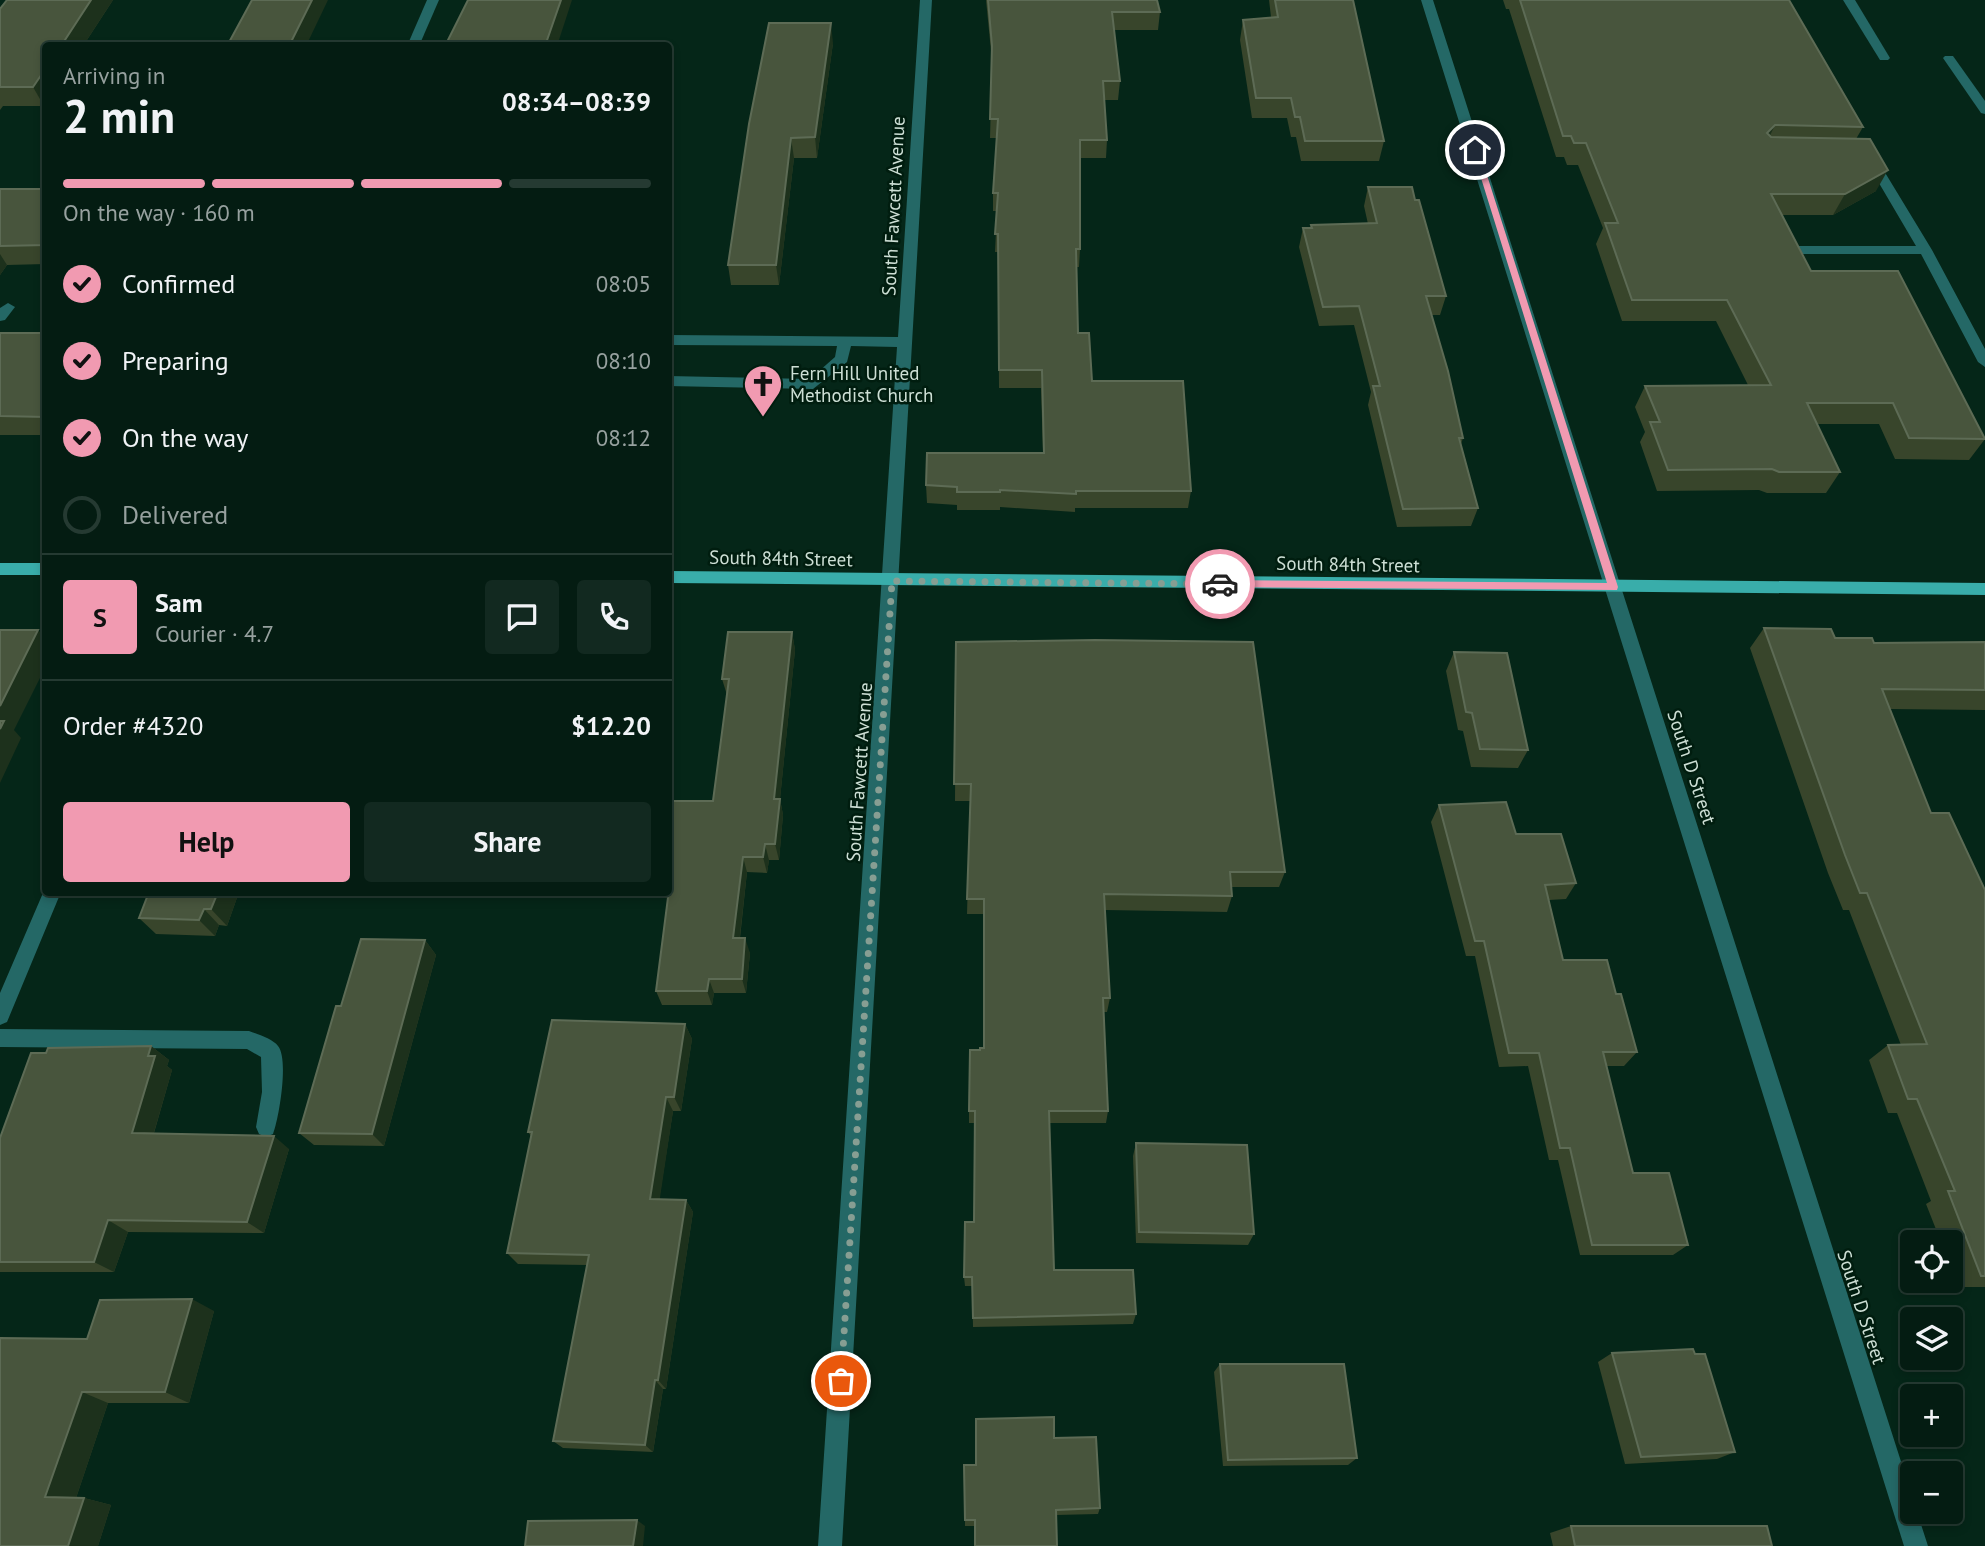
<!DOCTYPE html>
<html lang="en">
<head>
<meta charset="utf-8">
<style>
	body { margin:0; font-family:"PT Sans",sans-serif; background:#122920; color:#f1f3f6; height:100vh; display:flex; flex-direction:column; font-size:26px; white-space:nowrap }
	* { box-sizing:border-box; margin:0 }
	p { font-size:23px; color:#97a19f }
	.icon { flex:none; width:38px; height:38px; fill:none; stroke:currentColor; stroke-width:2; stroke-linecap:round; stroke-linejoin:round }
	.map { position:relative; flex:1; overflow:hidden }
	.sheet { position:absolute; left:42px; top:42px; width:630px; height:854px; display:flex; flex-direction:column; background:#041c12; border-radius:7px; box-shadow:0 4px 10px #0003,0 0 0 2px #253a32 }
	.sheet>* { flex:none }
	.controls { position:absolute; left:1900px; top:1230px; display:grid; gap:14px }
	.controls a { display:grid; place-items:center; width:63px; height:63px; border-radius:7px; background:#041c12; box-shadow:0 4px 10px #0003,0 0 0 2px #253a32; font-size:35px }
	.pin { position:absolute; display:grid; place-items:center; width:60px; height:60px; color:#fff; margin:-30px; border:4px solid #fff; border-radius:50%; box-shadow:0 2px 7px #0007 }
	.courier { position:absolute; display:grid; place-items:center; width:70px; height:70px; margin:-35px; border:5px solid #f19ab1; border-radius:50%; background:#fff; color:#222; box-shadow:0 2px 9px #0007 }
	.headline em { font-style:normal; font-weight:700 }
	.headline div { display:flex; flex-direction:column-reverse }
	.headline { display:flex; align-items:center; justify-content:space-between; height:119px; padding:0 21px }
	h1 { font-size:46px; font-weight:700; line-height:52px }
	.bar { display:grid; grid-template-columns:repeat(4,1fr); gap:10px 7px; align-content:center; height:84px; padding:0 21px }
	.bar i { height:9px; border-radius:5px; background:#253a32 }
	.bar .on { background:#f19ab1 }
	.bar p { grid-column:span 4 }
	.line { display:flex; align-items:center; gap:18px; padding:0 21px; border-top:2px solid #253a32 }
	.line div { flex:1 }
	.round { display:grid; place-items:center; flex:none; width:74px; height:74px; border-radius:7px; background:#122920 }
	ol { padding:0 21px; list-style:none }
	li { display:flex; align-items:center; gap:21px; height:77px }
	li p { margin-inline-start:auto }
	li .icon { padding:7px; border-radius:50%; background:#f19ab1; color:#111; stroke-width:4 }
	li:last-child { color:#97a19f }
	li i { width:38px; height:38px; border:4px solid #253a32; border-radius:50% }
	.cta { display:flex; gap:14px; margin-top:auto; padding:14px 21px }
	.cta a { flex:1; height:80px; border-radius:7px; background:#f19ab1; color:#111; font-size:28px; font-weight:700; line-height:80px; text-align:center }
	.cta a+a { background:#122920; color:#f1f3f6 }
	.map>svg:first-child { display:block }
</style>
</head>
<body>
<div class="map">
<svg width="1985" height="1546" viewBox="0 0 1985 1546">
	<rect width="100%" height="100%" fill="#052618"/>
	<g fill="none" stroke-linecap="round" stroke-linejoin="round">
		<!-- minor -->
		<g fill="#246866" fill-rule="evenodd">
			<polygon points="427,0 439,0 419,46 407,46"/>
			<polygon points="920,0 932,0 842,1546 818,1546 897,347 851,346 847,362 813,389 668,386 668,376 810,379 835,357 837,346 668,345 668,335 898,337"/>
			<polygon points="1421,0 1433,0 1913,1499 1913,1512 1917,1512 1928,1546 1904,1546"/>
			<polygon points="1843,0 1855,0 1890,58 1888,60 1880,60"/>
			<polygon points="1945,56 1953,56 1985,101 1985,114 1981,113 1943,58"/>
			<polygon points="1872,157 1878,161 1932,250 1985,349 1985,367 1978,362 1921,254 1795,254 1788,250 1795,246 1916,246 1866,161"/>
			<polygon points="8,303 15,307 5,320 0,321 0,308"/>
			<polygon points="46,886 46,892 61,892 7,1022 0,1025 0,993"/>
			<path d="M0 1029 249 1031C257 1034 273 1039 278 1046 289 1059 279 1119 273 1134L266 1137 259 1134 256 1127 262 1092 261 1057 247 1049 0 1047Z"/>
		</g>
		<!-- major -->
		<g fill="#39adaa" fill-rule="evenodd">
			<rect x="0" y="563" width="46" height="12"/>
			<polygon points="668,571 1985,583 1985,595 668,583"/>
		</g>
	</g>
	<!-- wall -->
	<g fill="#38452b">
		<polygon points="113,0 83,46 46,46 44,106 3,106 0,110 0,9"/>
		<polygon points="986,0 1157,0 1160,12 1158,30 1114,30 1120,81 1118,100 1104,100 1107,140 1106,158 1080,158 1080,249 1079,267 1077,267 1078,333 1092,381 1191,491 1188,508 1075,508 1075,512 1000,507 1000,510 957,510 957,505 927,503 926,485 1043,453 1041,388 999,388 998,252 995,252 997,211 993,211 993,193 997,138 990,138 992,61"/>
		<polygon points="1269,0 1353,0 1384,141 1379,161 1301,161 1296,137 1291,137 1287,118 1252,118 1240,40 1243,20 1271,17"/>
		<polygon points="1503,0 1789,0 1863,127 1856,139 1876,191 1833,215 1782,215 1811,271 1985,439 1969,460 1895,459 1879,424 1817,424 1840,472 1826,493 1767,493 1759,490 1657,491 1640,442 1645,432 1635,407 1645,386 1748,385 1716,321 1622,321 1596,244 1603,228 1578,165 1567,165 1564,157 1556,157 1509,9 1506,9"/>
		<polygon points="833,43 817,158 794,158 779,285 731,285 728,265"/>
		<polygon points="1368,187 1446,296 1440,315 1431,315 1463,438 1461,444 1478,508 1471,526 1397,527 1368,405 1371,392 1354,325 1319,326 1299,247 1303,228 1310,228 1311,225 1368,224 1364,206"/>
		<polygon points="0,189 46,189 46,264 7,265 0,275"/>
		<rect x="0" y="333" width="46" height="102"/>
		<polygon points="1764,628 1874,643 1985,642 1985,710 1890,709 1931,813 1985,890 1985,1287 1958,1287 1951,1270 1951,1242 1941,1242 1926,1204 1931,1201 1897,1113 1888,1113 1869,1060 1888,1045 1901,1045 1849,910 1843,910 1828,873 1750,648"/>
		<polygon points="792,632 795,650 780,799 783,815 779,860 769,860 767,873 747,872 740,938 750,953 746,993 714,993 712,1005 662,1005 656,991 668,898 636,898 633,892 668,892 668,801 713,801 727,695 722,679"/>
		<polygon points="956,642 1285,872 1279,887 1231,887 1232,896 1227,912 1105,910 1110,998 1107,1012 1104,1012 1108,1111 1106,1123 1049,1123 1054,1270 1136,1314 1133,1324 973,1327 972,1286 965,1286 964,1277 974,1222 975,1123 969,1123 969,1111 980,1050 984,1048 984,914 967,914 970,801 955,801"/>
		<polygon points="1454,652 1528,750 1518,768 1471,767 1463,731 1458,730 1446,671"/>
		<polygon points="1439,805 1516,834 1576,883 1566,899 1549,900 1563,960 1616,994 1637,1052 1624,1066 1606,1066 1633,1173 1688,1245 1673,1255 1580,1255 1558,1160 1549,1160 1528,1066 1499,1067 1475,956 1466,956 1431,822"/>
		<polygon points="239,892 227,926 219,925 215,936 156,934 139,918"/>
		<polygon points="425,940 436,955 384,1146 314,1145 299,1133 341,1006"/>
		<polygon points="685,1024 692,1039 681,1111 673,1111 659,1200 686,1200 693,1212 666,1389 663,1389 653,1452 563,1448 553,1441 587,1265 518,1264 507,1253 531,1136 528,1132"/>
		<polygon points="151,1046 169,1060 167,1066 172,1070 154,1133 289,1149 264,1233 128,1232 114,1272 0,1272 0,1138 46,1053"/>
		<polygon points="1136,1143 1254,1234 1248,1245 1136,1243 1133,1156"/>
		<polygon points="214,1311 189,1403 108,1403 76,1498 84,1498 111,1505 98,1546 0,1546 87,1339"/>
		<polygon points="1612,1353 1695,1354 1735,1452 1717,1459 1625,1464 1598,1362"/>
		<polygon points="1220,1364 1357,1458 1348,1465 1223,1466 1214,1372"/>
		<polygon points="1054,1438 1100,1508 1098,1514 1056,1515 975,1526 965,1526 965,1520 976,1465"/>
		<polygon points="1571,1526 1772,1546 1553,1546 1550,1533"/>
	</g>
	<!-- shaded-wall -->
	<g fill="#1d311c">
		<polygon points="91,0 113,0 83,46 61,46"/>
		<polygon points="312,0 328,0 306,46 289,46"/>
		<polygon points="561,0 572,0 557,46 545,46"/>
		<polygon points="831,23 833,43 817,158 815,137"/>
		<polygon points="46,68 46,103 44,106 33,87"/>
		<polygon points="669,122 673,141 668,163 668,125"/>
		<polygon points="1775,125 1765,146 1767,133"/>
		<polygon points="791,138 794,158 779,285 776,265"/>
		<polygon points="1888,170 1876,191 1833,215 1845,194"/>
		<polygon points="0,254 7,265 0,275"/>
		<polygon points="38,630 46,639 46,666 14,730 21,738 0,783 0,706"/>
		<polygon points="792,632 795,650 780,799 783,815 779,860 775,844 774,799"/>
		<polygon points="765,844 769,860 767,873 763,857"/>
		<polygon points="743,857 747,872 738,953 733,938"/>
		<polygon points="218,892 239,892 227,926 211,909"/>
		<polygon points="204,909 219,925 215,936 199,920"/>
		<polygon points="745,938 750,953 746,993 742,979"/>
		<polygon points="425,940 436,955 384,1146 372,1134"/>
		<polygon points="709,979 714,993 712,1005 707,991"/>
		<polygon points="685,1024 692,1039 681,1111 674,1097"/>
		<polygon points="151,1046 169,1060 167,1066 172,1070 150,1146 132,1133 148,1056"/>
		<polygon points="666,1097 673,1111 658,1211 650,1199"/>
		<polygon points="274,1136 289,1149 264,1233 247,1222"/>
		<polygon points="686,1200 693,1212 666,1389 658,1380"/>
		<polygon points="108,1220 128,1232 114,1272 94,1262"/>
		<polygon points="192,1299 214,1311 189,1403 165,1392"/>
		<polygon points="655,1380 663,1389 653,1452 645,1445"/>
		<polygon points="82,1392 108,1403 74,1504 45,1497"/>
		<polygon points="84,1498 111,1505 98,1546 68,1546"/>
		<polygon points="637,1520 645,1526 643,1546 633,1546"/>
	</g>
	<!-- building -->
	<g fill="#48553d" stroke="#5d6b55" stroke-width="2">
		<polygon points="7,0 91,0 61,46 46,46 46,68 33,87 0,87 0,9"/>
		<polygon points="252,0 312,0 289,46 227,46"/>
		<polygon points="468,0 561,0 545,46 445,46"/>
		<polygon points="988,0 1157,0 1160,12 1112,12 1120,81 1103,81 1107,140 1080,140 1080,249 1076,249 1078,333 1089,333 1092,381 1183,381 1191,491 1076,491 1076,494 1000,490 1000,492 957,492 957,487 926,485 927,453 1044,453 1042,370 999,370 998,234 995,234 998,193 993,193 998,119 990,119 992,46"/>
		<polygon points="1275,0 1353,0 1384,141 1305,141 1300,117 1295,117 1291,98 1256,98 1243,20 1278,17"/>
		<polygon points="1520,0 1789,0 1863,127 1775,125 1767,133 1771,137 1870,139 1888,170 1845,194 1771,194 1811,271 1898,271 1985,439 1909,438 1893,403 1807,403 1840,472 1779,472 1772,469 1668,470 1650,422 1660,422 1645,386 1771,385 1727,300 1632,300 1605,223 1618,223 1586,143 1574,143 1571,136 1563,136"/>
		<polygon points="769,23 831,23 815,137 791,138 776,265 728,265 749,124"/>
		<polygon points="1368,187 1412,187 1415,200 1419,200 1446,296 1426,296 1448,371 1463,438 1459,438 1478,508 1403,509 1373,386 1380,386 1359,306 1323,307 1303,228 1312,228 1311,225 1377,223"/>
		<polygon points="0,189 46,189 46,245 0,246"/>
		<polygon points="0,333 46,333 46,417 0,416"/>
		<polygon points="1764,628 1831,629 1835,638 1872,638 1874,643 1985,642 1985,690 1882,689 1931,813 1949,813 1985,890 1985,1276 1981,1276 1948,1191 1955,1191 1917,1099 1908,1099 1888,1045 1927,1044 1867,893 1860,893 1845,855"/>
		<polygon points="0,630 38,630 0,706"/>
		<polygon points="728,632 792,632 774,799 780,799 775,844 765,844 763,857 743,857 733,938 745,938 742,979 709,979 707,991 656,991 670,882 668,882 668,801 713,801 729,679 722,679"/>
		<polygon points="1095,640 1253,642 1285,872 1230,872 1232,896 1104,894 1110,998 1103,998 1108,1111 1049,1111 1054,1270 1133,1270 1136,1314 973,1318 972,1277 964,1277 965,1222 974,1222 975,1111 969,1111 970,1050 980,1050 980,1048 984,1048 984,899 967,899 971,784 954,784 956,642"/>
		<polygon points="1454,652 1507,653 1528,750 1480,749 1472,713 1466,712"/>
		<polygon points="0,721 4,721 0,729"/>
		<polygon points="1506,802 1516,834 1561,834 1576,883 1545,885 1563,960 1607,960 1616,994 1621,994 1637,1052 1603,1052 1633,1173 1669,1173 1688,1245 1592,1245 1570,1148 1560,1148 1539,1053 1509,1053 1484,941 1475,941 1439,805"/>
		<polygon points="149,892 218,892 211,909 204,909 199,920 139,918"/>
		<polygon points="361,939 425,940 372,1134 299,1133 336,1006 341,1006"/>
		<polygon points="552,1020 685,1024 674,1097 666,1097 650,1199 686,1200 658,1380 655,1380 645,1445 553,1441 589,1255 507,1253 532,1132 528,1132"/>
		<polygon points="151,1046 148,1056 155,1056 132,1133 274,1136 247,1222 108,1220 94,1262 0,1262 0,1138 31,1053 46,1053 48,1048"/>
		<polygon points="1136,1143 1247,1145 1254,1234 1139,1232"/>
		<polygon points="192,1299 165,1392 82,1392 45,1497 84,1498 68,1546 0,1546 0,1338 87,1339 100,1300"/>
		<polygon points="1693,1349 1695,1354 1705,1354 1735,1452 1641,1457 1612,1353"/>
		<polygon points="1220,1364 1344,1364 1357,1458 1228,1460"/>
		<polygon points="1054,1417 1054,1438 1096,1437 1100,1508 1056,1510 1057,1546 975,1546 975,1520 965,1520 964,1465 976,1465 976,1419"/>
		<polygon points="637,1520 633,1546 525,1546 528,1521"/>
		<polygon points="1571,1526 1767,1526 1772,1546 1575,1546"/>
	</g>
	<!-- route -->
	<polygon fill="#f19ab1" points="1472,149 1479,150 1618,587 1617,590 1216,587 1215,584 1220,580 1607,583"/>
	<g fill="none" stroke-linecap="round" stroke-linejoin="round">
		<!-- done -->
		<polyline stroke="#879e93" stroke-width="7" stroke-dasharray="0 12.6" points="841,1381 892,581 1220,584"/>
	</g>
	<!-- icons -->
	<defs>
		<g id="church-pin" transform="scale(2.0125)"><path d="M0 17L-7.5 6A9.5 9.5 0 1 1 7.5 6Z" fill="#f19ab1" stroke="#001d0f"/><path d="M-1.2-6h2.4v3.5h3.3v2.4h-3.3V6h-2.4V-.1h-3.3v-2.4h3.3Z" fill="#111"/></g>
	</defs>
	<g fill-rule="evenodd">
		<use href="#church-pin" x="763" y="384"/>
	</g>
	<g text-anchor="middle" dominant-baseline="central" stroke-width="5" stroke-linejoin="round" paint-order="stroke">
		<!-- street labels -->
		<g font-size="19" fill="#cddfd5" stroke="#001d0f">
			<text transform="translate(893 206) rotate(-87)">South Fawcett Avenue</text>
			<text transform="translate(781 558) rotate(1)">South 84th Street</text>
			<text transform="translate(1348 564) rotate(1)">South 84th Street</text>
			<text transform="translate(1692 767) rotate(72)">South D Street</text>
			<text transform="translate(859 772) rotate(-86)">South Fawcett Avenue</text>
			<text transform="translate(1862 1307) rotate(72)">South D Street</text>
		</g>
		<!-- poi labels -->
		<g font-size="19" fill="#cddfd5" stroke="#001d0f" text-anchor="start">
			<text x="790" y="373">Fern Hill United<tspan x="790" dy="22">Methodist Church</tspan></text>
		</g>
	</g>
</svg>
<div class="controls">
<a><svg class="icon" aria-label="locate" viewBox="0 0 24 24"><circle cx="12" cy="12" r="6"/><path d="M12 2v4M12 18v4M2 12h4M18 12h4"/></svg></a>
<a><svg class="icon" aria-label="layers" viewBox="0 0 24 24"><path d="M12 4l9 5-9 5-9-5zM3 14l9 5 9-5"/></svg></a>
<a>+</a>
<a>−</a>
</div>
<div class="pin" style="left:841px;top:1381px;background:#ea580c"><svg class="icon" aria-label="bag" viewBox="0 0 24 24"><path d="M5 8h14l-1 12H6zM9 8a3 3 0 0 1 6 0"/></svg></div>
<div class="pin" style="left:1475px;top:150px;background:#1f2937"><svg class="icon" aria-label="home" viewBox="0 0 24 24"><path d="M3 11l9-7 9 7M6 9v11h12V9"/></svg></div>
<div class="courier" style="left:1220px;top:584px"><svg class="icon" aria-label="car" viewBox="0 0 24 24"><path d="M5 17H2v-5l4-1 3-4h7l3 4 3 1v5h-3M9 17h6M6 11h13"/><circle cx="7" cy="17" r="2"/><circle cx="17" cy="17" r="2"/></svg></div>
<section class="sheet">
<div class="headline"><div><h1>2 min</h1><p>Arriving in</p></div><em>08:34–08:39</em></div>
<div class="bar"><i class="on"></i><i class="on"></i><i class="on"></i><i></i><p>On the way · 160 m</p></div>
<ol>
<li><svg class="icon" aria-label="check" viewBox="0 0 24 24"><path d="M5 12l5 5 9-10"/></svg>Confirmed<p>08:05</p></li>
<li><svg class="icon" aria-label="check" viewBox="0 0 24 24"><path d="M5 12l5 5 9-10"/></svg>Preparing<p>08:10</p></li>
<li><svg class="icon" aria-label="check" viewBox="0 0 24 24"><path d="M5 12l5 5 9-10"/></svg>On the way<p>08:12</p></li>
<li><i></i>Delivered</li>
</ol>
<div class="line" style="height:126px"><b class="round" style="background:#f19ab1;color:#111">S</b><div><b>Sam</b><p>Courier · 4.7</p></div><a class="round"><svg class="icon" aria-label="chat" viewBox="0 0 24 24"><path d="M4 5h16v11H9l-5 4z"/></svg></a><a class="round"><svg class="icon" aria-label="phone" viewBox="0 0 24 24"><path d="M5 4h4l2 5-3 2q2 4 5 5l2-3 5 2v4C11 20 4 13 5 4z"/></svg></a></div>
<div class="line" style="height:91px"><div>Order #4320</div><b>$12.20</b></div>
<div class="cta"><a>Help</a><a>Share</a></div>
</section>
</div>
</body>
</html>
